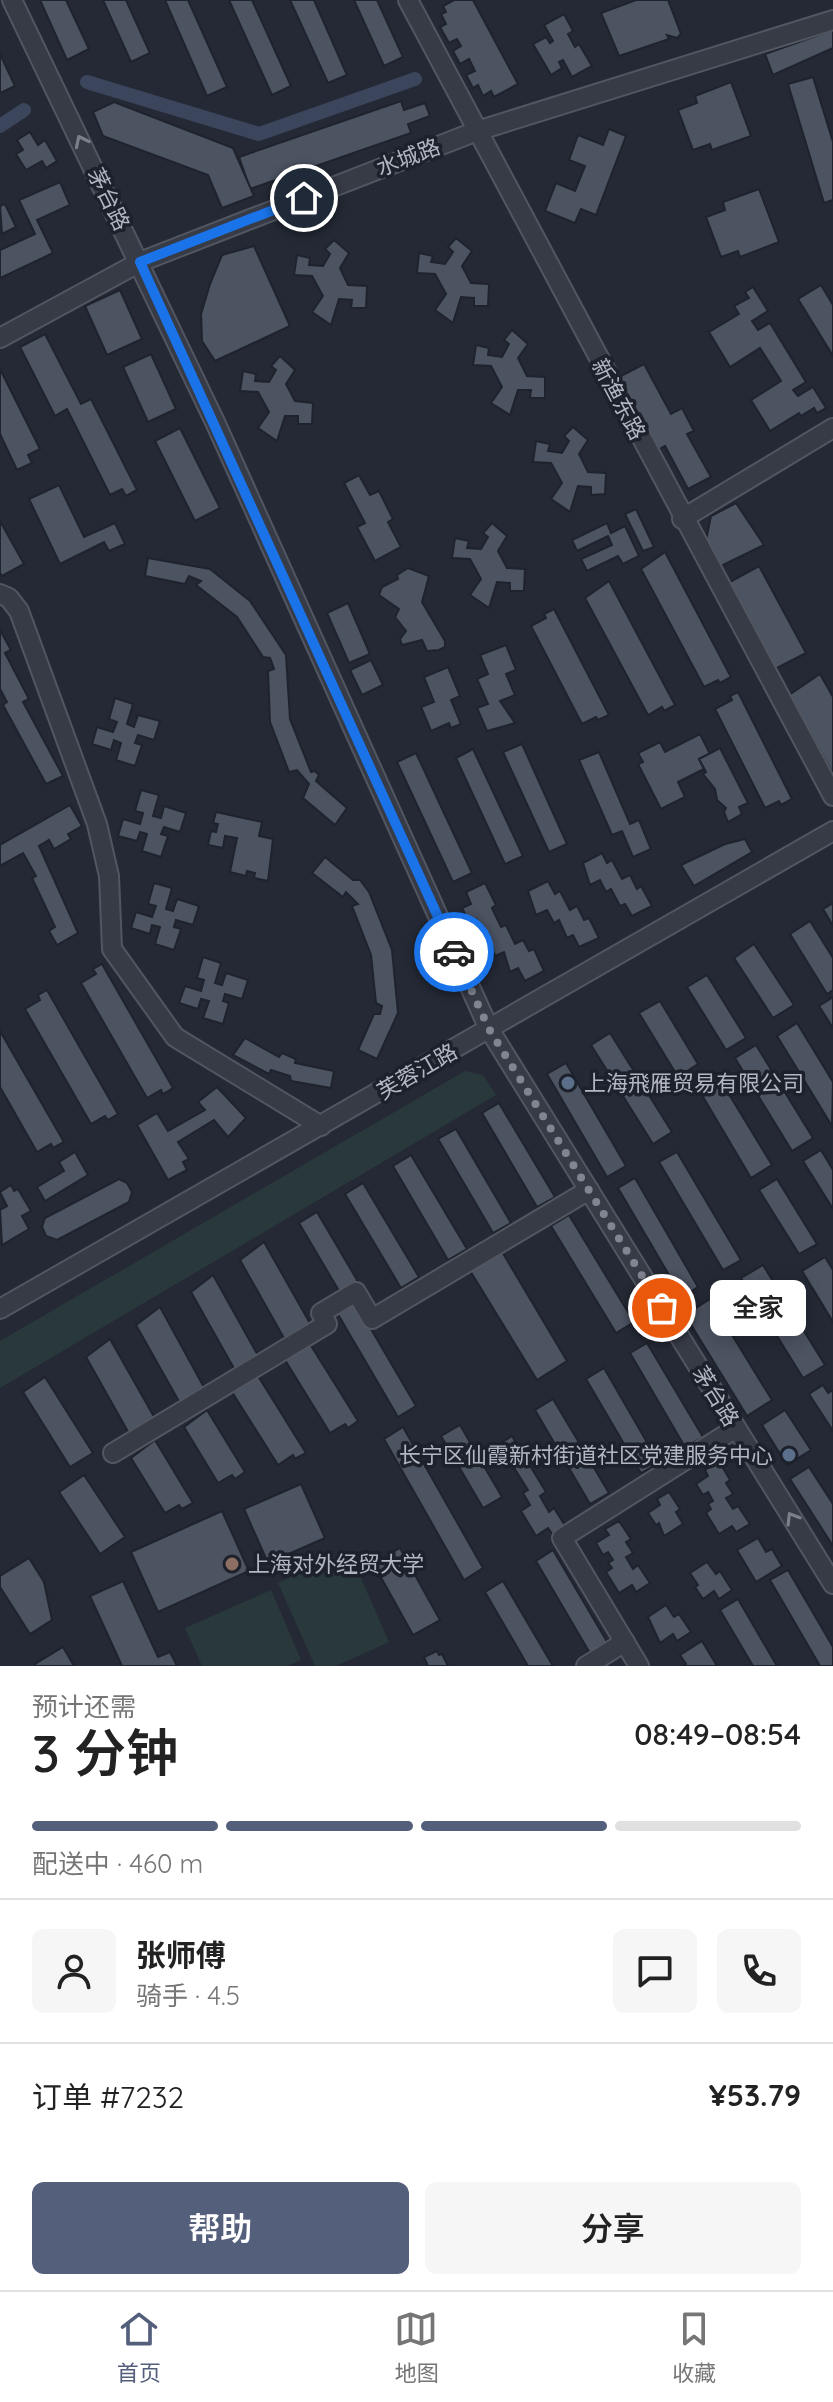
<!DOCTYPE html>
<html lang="zh">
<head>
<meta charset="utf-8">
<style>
	body { margin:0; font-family:Quicksand,"Noto Sans SC",sans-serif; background:#f6f6f6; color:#222; height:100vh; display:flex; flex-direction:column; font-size:30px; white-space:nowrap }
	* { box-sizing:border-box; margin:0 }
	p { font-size:26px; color:#767676 }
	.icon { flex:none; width:44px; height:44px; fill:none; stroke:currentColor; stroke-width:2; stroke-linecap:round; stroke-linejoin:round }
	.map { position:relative; height:1666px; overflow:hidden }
	.details { display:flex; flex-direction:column; background:#fff; flex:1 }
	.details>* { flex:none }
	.pin { position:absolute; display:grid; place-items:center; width:68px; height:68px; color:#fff; margin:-34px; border:4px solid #fff; border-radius:50%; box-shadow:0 2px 8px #0007 }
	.courier { position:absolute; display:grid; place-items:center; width:80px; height:80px; margin:-40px; border:6px solid #1a73e8; border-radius:50%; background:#fff; color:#222; box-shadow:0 2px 10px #0007 }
	.bubble { position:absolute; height:56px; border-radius:12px; background:#fff; box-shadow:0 4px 20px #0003; font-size:26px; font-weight:600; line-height:56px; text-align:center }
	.summary em { font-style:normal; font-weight:600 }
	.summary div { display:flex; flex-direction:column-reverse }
	.summary { display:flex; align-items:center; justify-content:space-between; height:136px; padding:0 32px }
	h1 { font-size:52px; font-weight:600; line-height:60px }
	.bar { display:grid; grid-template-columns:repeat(4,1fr); gap:12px 8px; align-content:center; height:96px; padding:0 32px }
	.bar i { height:10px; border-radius:6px; background:#e0e0e0 }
	.bar .selected { background:#545f7c }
	.bar p { grid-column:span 4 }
	.line { display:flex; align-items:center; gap:20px; padding:0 32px; border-top:2px solid #e0e0e0 }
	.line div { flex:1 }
	.round { display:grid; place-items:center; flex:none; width:84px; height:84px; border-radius:12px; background:#f6f6f6 }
	.action { display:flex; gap:16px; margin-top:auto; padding:16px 32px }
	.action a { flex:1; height:92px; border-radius:12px; background:#545f7c; color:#fff; font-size:32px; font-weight:600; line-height:92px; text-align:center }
	.action a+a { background:#f6f6f6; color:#222 }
	.tabs { display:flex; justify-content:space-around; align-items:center; height:112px; border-top:2px solid #e0e0e0; background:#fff; font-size:22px; color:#767676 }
	.tabs a { display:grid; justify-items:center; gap:4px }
	.tabs .selected { color:#545f7c }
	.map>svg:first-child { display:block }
</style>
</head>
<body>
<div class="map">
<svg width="833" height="1666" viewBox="0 0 833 1666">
	<rect width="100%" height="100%" fill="#242935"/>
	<!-- green -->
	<g fill="#29393b">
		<polygon points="465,1071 483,1075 496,1095 0,1388 0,1341"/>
		<polygon points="349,1551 389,1642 336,1666 315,1666 278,1583"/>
		<polygon points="271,1590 301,1660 287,1666 202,1666 185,1628"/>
	</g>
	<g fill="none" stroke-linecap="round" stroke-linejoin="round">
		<!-- canal -->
		<g stroke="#3b465c" stroke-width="14">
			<polyline points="87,82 259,134 415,79"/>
			<polyline points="0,126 24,110"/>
		</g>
	</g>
	<!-- building -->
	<g fill="#4c5361" stroke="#1e232d" stroke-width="2">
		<polygon points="40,0 66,0 89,49 67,60"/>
		<polygon points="103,0 126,0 150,53 131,62"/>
		<polygon points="165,0 188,0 227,87 207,96"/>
		<polygon points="229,0 252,0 291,86 272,95"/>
		<polygon points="290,0 314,0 347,75 328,83"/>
		<polygon points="354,0 377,0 403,57 384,66"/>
		<polygon points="454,0 473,0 518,84 494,97 491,91 483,96 478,85 473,88 466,75 475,71 469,59 460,64 453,51 461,46 457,39 449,43 440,27 446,24 441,14 446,12 443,6"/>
		<polygon points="636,0 668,0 681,34 677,38 667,35 669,39 619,56 601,13"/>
		<polygon points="564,14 573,31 568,34 575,47 579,44 592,66 572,77 563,60 559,62 562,68 551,75 533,44 546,37 550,43 553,41 544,25"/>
		<polygon points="833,30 833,48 773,75 765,54"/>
		<polygon points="0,54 15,86 0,93"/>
		<polygon points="813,77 833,142 833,200 824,203 788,84"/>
		<polygon points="731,82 751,136 712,150 710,144 693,150 678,110 697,103 695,96"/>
		<polygon points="401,101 404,110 425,103 430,116 408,124 411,133 250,189 239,157"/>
		<polygon points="114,102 233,148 254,196 222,208 208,175 103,136 93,112"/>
		<polygon points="609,129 626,136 596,215 581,209 575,223 545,211 556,183 575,191 585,166 569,160 578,135 603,145"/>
		<polygon points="30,132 38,145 45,140 57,161 46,168 42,161 26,170 16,154 23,150 17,140"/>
		<polygon points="60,182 70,205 37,220 53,253 0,278 0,250 35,234 19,200"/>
		<polygon points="759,189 779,242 740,257 738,251 721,257 706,217 725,210 723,202"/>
		<polygon points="5,204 16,227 2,234 0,206"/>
		<polygon points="456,238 472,251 462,266 471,283 489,284 488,306 474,306 474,298 461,297 453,323 435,310 446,294 435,274 417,273 419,253 433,256 431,262 445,264 453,252 448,247"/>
		<polygon points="334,240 349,253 340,268 348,285 367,286 366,308 351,308 352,300 339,299 331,325 312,312 323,296 312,276 294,275 297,255 310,258 309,265 323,266 330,254 325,249"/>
		<polygon points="254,246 290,326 215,361 202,341 201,314 210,284 222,255"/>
		<polygon points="821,285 833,305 833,356 798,299"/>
		<polygon points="753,287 768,311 752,321 758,330 770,323 806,382 793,390 798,396 813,387 826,408 817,413 814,408 801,416 799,413 770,431 751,400 781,381 760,348 730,367 709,332 739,314 734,306 749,298 745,292"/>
		<polygon points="120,290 142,339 107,355 85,306"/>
		<polygon points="512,330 528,344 518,358 527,376 545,377 545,398 530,398 531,390 518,390 510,415 491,403 502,387 491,366 473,365 476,345 489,348 488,355 502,357 509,344 504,340"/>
		<polygon points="45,334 81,404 91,399 137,490 126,496 122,489 110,495 67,409 55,416 20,347"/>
		<polygon points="151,354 176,409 148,422 123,367"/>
		<polygon points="280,356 295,370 286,384 295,401 313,403 312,424 298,424 298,416 285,416 277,441 258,428 269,412 258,392 240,391 243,371 256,374 255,381 269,382 276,370 271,366"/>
		<polygon points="644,364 671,414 682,408 694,431 687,434 711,477 688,489 665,446 658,450 619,377"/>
		<polygon points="0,369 40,449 28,455 32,463 17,470 0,434"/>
		<polygon points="573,427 588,440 579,454 588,472 606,473 605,494 591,495 591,487 578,486 570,512 551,499 562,483 551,463 533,462 536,441 550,444 548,451 562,453 569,441 564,436"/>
		<polygon points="180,428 220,508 195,521 155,441"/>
		<polygon points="359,475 370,495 379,491 393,519 388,522 401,547 375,561 357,527 365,523 344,483"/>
		<polygon points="59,485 84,537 115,523 125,544 109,551 104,542 60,564 29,499"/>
		<polygon points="736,503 764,545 719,567 706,540 711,516"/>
		<polygon points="636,509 654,547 643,551 625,514"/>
		<polygon points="0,521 24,564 2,576 0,573"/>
		<polygon points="492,523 507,536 498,551 507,568 525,569 524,591 510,591 510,583 497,582 489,608 470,595 481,579 470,559 452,558 455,538 469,541 467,548 481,549 488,537 483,533"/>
		<polygon points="607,523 611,533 625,526 639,556 623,564 618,556 587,571 581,559 612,545 608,536 577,551 572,540"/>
		<polygon points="665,552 731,677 720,683 718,680 704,687 641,569"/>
		<polygon points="148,558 210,569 250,601 286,655 290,719 311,772 315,771 319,775 316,781 347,808 335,825 303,798 309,784 297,770 289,772 270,722 268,671 274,669 270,658 263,657 237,617 196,585 201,581 189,576 185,584 145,576"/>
		<polygon points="759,566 806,653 775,669 728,583"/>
		<polygon points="408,568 429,576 422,602 445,641 445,647 439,650 427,651 422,640 402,645 400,639 406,631 395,617 399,609 379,595 382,587 398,579 397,575"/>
		<polygon points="609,581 675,705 664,711 662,707 648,715 585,598"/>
		<polygon points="348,603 370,654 349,663 327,613"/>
		<polygon points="554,609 609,715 598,720 596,717 582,724 531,626 546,618 544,614"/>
		<polygon points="0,630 11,650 5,653 29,699 23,702 63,776 46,784 3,705 7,702 0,689"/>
		<polygon points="506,645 516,670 506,674 515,695 500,701 515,723 487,731 477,708 488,704 477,679 488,674 480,655"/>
		<polygon points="371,660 383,685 362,695 350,670"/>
		<polygon points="448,667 460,696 451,700 461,724 451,728 449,723 431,731 421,707 434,702 424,677"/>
		<polygon points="820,674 833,697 833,774 789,695"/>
		<polygon points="738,692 792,799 781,805 779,801 765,808 715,709 732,700 730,696"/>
		<polygon points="115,698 133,704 127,724 134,727 138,715 160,721 154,740 138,735 135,743 142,745 135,766 116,760 121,743 114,740 111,750 92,744 97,727 113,732 117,722 109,719"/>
		<polygon points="700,734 710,754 699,759 704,769 678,782 685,797 661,809 638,764 643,762 638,753 660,742 665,752"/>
		<polygon points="522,744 567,844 549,852 503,752"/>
		<polygon points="720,748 748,803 739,807 742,814 728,822 724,812 726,808 717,800 715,789 703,774 706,772 699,759"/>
		<polygon points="473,749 523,856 505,864 456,758"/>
		<polygon points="599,752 630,824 639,820 651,849 633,857 622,831 612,835 579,760"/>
		<polygon points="416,753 472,873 453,882 397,762"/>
		<polygon points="141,790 159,795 153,816 161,818 164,806 186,813 180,832 164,827 161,834 168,836 161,857 142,851 147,834 140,832 137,841 118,836 123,819 140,824 143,813 135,811"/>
		<polygon points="70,805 82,826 68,834 71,839 54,849 49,840 39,846 78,933 57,945 49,931 55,927 32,878 36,876 23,853 0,866 0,845"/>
		<polygon points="216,812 262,822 259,836 273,839 268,881 254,878 255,873 247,871 246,876 230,872 237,838 225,836 223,848 208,845 211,831 216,832 218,824 213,823"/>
		<polygon points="745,839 752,852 694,886 681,865 725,844"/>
		<polygon points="602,853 607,863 612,860 622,879 630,875 637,889 641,886 652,906 632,916 625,904 620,906 611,889 606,892 600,880 590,885 583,863"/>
		<polygon points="325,857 353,880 360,880 369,892 392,950 398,1013 377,1059 358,1050 374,1014 380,1014 382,1006 376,1003 371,955 352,906 358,904 346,892 343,897 312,873"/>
		<polygon points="548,881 555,894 560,891 570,910 577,906 584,920 589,918 599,938 579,947 573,935 567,938 559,920 554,923 547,910 536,915 528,891"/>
		<polygon points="154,883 172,888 166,909 173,911 177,899 199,906 193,925 176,920 174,927 181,929 174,950 155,944 160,927 152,925 150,934 131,928 136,912 152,917 156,906 148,904"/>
		<polygon points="485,883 496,905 492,908 501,927 506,925 515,944 523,940 529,951 534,949 544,971 525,981 518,968 510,972 504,952 495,956 490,941 482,945 475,932 481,929 476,919 469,922 462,908 471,904 466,892"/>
		<polygon points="833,903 833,926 823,909"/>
		<polygon points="810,921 833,958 833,990 827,994 790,934"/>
		<polygon points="754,944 794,1005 773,1018 734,958"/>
		<polygon points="203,957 221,963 215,983 222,985 226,973 248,980 242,999 225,994 223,1001 229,1003 223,1024 203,1018 209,1001 201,999 198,1009 179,1003 185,986 201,991 204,980 197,978"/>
		<polygon points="102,964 173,1088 163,1094 161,1090 147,1098 81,983 96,974 93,969"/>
		<polygon points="707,975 746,1038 726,1050 687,987"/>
		<polygon points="47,990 118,1114 108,1120 105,1116 91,1124 25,1009 40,1000 38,995"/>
		<polygon points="833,997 833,1028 819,1006"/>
		<polygon points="660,1001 698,1064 678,1077 639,1013"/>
		<polygon points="797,1023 833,1082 832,1126 777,1036"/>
		<polygon points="0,1031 64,1142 53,1148 51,1144 37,1152 0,1087"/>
		<polygon points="610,1033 672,1132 653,1144 591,1045"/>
		<polygon points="245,1038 279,1057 282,1053 296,1059 295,1063 334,1071 331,1088 291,1081 290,1076 271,1070 269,1074 233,1055"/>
		<polygon points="756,1045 813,1138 792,1151 735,1058"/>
		<polygon points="566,1063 626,1166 607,1177 547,1074"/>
		<polygon points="716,1073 772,1165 751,1178 696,1085"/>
		<polygon points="217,1087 246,1118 228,1137 214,1120 178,1142 189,1159 183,1162 187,1170 168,1180 137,1125 157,1113 168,1131 205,1110 198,1102"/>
		<polygon points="499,1103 555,1197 537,1207 482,1113"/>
		<polygon points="456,1129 511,1223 493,1233 438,1139"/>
		<polygon points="821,1150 833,1170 833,1209 803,1161"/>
		<polygon points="75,1152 88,1175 45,1201 37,1187 64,1171 59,1162"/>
		<polygon points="677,1152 741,1260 723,1270 659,1162"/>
		<polygon points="411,1155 467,1249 448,1260 393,1166"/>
		<polygon points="635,1178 698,1287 682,1297 618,1188"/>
		<polygon points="119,1179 127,1183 132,1192 129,1202 57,1240 46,1236 42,1227 45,1218"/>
		<polygon points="777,1179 817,1244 799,1254 759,1190"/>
		<polygon points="363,1183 419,1277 401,1288 345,1194"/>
		<polygon points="11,1185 14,1191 18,1189 31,1211 22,1216 29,1229 2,1245 0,1210 7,1206 0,1192"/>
		<polygon points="317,1212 360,1285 342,1296 299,1223"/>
		<polygon points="569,1215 634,1322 616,1333 551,1226"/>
		<polygon points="264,1242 311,1325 285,1340 240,1260"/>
		<polygon points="501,1250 567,1361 537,1380 469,1269"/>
		<polygon points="825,1257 833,1270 833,1322 802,1271"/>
		<polygon points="763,1265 825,1365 803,1378 741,1278"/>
		<polygon points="213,1275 260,1359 236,1372 191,1292"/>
		<polygon points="710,1299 772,1400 747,1416 685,1315"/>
		<polygon points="354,1300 416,1406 398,1417 336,1311"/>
		<polygon points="160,1307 206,1391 181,1405 136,1325"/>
		<polygon points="110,1339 157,1422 131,1437 86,1357"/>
		<polygon points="647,1343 703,1437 685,1447 630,1353"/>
		<polygon points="310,1344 358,1421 348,1428 345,1424 330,1433 285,1360"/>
		<polygon points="604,1368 659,1463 641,1473 586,1379"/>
		<polygon points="258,1376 306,1453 295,1459 293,1455 278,1465 232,1392"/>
		<polygon points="45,1377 93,1453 70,1467 23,1392"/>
		<polygon points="823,1385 828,1393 833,1390 833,1431 809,1394"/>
		<polygon points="553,1399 609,1493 590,1504 535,1410"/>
		<polygon points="207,1410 245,1472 235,1479 232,1475 218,1483 184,1427"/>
		<polygon points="785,1410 811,1450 787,1465 762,1425"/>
		<polygon points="460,1425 502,1497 483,1508 441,1436"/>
		<polygon points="403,1427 483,1568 464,1580 384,1439"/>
		<polygon points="512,1436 546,1492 540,1496 549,1512 554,1508 566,1527 553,1535 548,1528 536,1536 521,1511 530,1505 523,1493 528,1490 499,1444"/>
		<polygon points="155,1440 193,1503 182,1509 179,1505 165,1513 131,1458"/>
		<polygon points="719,1461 730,1480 726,1483 733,1494 726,1498 733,1509 738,1506 750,1524 736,1532 732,1526 719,1534 706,1513 711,1509 708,1504 713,1501 708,1492 703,1495 696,1484 708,1476 705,1470"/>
		<polygon points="809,1467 833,1504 833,1546 790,1479"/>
		<polygon points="84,1475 125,1537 100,1554 59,1492"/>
		<polygon points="301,1484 325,1538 268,1563 244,1509"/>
		<polygon points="669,1492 680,1509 676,1512 683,1524 664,1536 659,1523 656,1525 648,1513 660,1505 657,1499"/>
		<polygon points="222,1511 249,1571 158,1612 131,1552"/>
		<polygon points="619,1521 631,1539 626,1542 633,1553 626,1557 633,1569 638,1565 650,1583 636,1592 632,1585 619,1593 606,1572 612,1568 608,1563 613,1560 608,1552 603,1555 596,1543 609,1535 605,1529"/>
		<polygon points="758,1538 766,1552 772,1549 782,1566 756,1582 737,1550"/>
		<polygon points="400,1548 440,1620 413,1635 373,1563"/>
		<polygon points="553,1550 609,1645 591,1655 536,1561"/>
		<polygon points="29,1558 44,1582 52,1620 30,1634 0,1587 0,1576"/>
		<polygon points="707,1562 716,1574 720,1571 732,1590 719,1599 714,1591 703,1599 695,1587 698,1585 690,1573"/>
		<polygon points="788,1570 833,1647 833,1666 820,1666 770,1580"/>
		<polygon points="123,1581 158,1657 170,1652 177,1666 122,1666 90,1596"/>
		<polygon points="503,1581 553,1666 528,1666 485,1592"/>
		<polygon points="738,1599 777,1666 753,1666 720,1610"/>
		<polygon points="666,1605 674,1617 679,1614 691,1632 677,1641 673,1634 660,1643 648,1617"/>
		<polygon points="702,1641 717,1666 683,1666 686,1664 680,1655"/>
		<polygon points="63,1647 74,1666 36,1666 35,1664"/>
		<polygon points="437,1651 439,1655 442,1654 448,1666 428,1666 424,1657"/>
	</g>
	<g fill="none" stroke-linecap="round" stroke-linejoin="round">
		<!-- minor casing -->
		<g stroke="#525661" stroke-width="22">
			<g id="minor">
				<polyline points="12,0 215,422 489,1029 833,1584"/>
				<polyline points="408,0 833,796"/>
				<polyline points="0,338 140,262 477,131 833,20"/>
				<polyline points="682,519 833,428"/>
				<polyline points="0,594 9,598 19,611 97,824 109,876 112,949 175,1037 321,1126"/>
				<polyline points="0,1309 833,831"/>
				<polyline points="113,1453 327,1324 321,1313 356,1292 372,1319 589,1190"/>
				<polyline points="586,1666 625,1642"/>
				<polyline points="639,1666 562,1538 736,1428"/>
			</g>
		</g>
		<!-- minor -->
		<use href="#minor" stroke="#373b46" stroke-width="18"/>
	</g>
	<!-- one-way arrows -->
	<defs><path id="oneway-chevron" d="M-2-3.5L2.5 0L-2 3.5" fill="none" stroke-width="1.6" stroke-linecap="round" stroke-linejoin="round" transform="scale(2)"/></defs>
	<g stroke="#7b7f8a">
		<use href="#oneway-chevron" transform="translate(81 141) rotate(-116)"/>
		<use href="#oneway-chevron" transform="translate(792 1518) rotate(-121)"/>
	</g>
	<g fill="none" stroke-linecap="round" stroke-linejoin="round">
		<!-- done -->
		<polyline stroke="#808591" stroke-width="8" stroke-dasharray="0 14.4" points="454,952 489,1029 662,1308"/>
		<!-- route -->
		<polyline stroke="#1a73e8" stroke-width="10" points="304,198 140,262 454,952"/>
	</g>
	<!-- markers -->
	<g fill="#5c6f8a" stroke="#1c212b" stroke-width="3">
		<circle cx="568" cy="1083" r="8"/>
		<circle cx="789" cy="1455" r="8"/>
	</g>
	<circle fill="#8d6e63" stroke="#1c212b" stroke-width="3" cx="232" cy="1564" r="8"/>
	<g text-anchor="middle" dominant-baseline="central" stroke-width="7" stroke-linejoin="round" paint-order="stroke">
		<!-- street labels -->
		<g font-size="22" fill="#b2b6c2" stroke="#1c212b">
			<text transform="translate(408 157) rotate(-21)">水城路</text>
			<text transform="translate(109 199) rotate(64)">茅台路</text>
			<text transform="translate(619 399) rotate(62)">新渔东路</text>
			<text transform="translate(417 1071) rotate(-30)">芙蓉江路</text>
			<text transform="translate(716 1396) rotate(58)">茅台路</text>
		</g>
		<!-- poi labels -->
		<g font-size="22" fill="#b2b6c2" stroke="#1c212b" text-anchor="start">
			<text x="584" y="1083">上海飛雁贸易有限公司</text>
			<text x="773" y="1455" text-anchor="end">长宁区仙霞新村街道社区党建服务中心</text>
			<text x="248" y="1564">上海对外经贸大学</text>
		</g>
	</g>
</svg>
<div class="pin" style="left:662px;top:1308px;background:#ea580c"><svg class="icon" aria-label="bag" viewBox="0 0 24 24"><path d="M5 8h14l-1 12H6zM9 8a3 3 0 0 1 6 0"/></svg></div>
<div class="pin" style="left:304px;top:198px;background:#1f2937"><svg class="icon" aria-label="home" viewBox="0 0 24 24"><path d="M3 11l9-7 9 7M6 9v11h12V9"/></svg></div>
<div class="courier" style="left:454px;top:952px"><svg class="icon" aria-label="car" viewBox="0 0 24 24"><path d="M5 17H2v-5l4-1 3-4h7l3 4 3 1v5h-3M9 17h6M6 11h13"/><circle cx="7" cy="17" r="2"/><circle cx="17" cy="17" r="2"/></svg></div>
<div class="bubble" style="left:710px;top:1280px;width:96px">全家</div>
</div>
<section class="details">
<div class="summary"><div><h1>3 分钟</h1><p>预计还需</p></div><em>08:49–08:54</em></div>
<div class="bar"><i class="selected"></i><i class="selected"></i><i class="selected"></i><i></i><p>配送中 · 460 m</p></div>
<div class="line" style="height:144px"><a class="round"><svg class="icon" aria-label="person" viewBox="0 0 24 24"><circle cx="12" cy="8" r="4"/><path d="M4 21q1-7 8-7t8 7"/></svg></a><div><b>张师傅</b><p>骑手 · 4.5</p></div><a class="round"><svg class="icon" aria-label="chat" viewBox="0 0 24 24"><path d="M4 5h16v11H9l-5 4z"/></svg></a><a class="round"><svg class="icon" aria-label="phone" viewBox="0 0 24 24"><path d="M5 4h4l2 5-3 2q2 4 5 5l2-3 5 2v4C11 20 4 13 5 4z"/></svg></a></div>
<div class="line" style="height:104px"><div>订单 #7232</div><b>¥53.79</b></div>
<div class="action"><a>帮助</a><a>分享</a></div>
</section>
<nav class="tabs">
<a class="selected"><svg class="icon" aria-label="home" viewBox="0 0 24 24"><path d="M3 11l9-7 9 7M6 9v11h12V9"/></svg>首页</a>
<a><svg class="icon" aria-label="map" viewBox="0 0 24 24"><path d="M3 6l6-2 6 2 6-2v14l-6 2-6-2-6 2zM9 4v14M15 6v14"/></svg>地图</a>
<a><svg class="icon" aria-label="saved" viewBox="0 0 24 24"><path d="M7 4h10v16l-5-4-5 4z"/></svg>收藏</a>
</nav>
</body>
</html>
